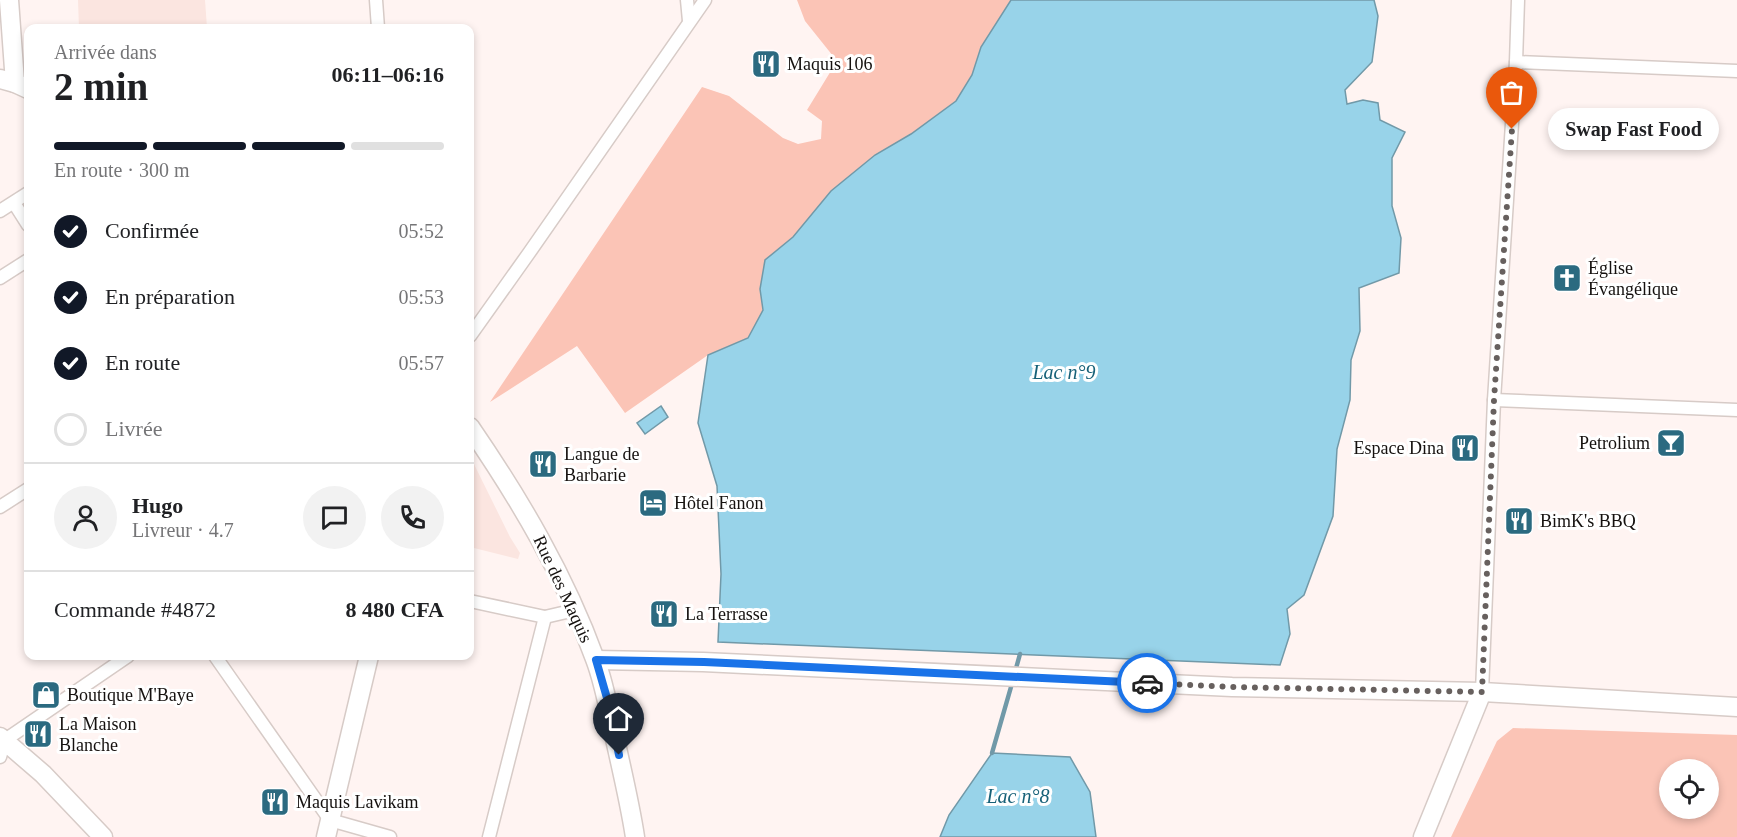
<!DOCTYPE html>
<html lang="fr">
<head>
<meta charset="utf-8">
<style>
	body { margin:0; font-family:"Times New Roman",serif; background:#f2f2f2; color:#202124; height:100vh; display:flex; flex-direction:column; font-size:22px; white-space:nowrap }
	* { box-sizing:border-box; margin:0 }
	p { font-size:20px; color:#757577 }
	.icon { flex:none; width:33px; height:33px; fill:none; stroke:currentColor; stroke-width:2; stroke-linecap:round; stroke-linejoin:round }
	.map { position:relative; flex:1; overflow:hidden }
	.panel { position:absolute; left:24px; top:24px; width:450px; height:636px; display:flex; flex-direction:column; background:#fff; border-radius:12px; box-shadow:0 3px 9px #0003 }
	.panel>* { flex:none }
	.controls { position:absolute; left:1659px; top:759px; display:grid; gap:12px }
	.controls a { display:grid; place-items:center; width:60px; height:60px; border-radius:50%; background:#fff; box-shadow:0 3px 9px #0003; font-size:30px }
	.pin { position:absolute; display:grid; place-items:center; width:51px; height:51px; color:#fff; margin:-62px -26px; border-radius:50% 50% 50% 0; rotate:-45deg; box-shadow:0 0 6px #0007 }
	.pin .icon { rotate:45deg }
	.courier { position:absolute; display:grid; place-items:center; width:60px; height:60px; margin:-30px; border:4px solid #1a73e8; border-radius:50%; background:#fff; color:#222; box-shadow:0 2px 8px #0007 }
	.bubble { position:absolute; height:42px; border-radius:21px; background:#fff; box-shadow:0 3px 9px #0003; font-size:20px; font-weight:700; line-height:42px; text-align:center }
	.head em { font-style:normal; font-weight:700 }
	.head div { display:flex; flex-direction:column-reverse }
	.head { display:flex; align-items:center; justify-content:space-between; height:102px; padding:0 30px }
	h1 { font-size:39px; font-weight:700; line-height:45px }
	.bar { display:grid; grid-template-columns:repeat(4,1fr); gap:9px 6px; align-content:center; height:72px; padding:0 30px }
	.bar i { height:8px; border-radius:4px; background:#e0e0e0 }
	.bar .selected { background:#111827 }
	.bar p { grid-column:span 4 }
	.line { display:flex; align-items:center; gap:15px; padding:0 30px; border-top:2px solid #e0e0e0 }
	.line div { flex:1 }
	.round { display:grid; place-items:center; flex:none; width:63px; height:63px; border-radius:32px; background:#f2f2f2 }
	ol { padding:0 30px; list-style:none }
	li { display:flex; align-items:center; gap:18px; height:66px }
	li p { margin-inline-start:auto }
	li .icon { padding:6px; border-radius:50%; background:#111827; color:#fff; stroke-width:4 }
	li:last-child { color:#757577 }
	li i { width:33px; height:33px; border:3px solid #e0e0e0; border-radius:50% }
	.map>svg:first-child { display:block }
</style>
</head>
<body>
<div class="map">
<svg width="1737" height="837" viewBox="0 0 1737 837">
	<rect width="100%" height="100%" fill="#fff4f2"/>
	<!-- built -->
	<g fill="#fbe5e0">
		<polygon points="78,0 205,0 207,28 79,28"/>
		<polygon points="470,456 510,537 520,553 518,559 470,547"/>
	</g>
	<!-- green -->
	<g fill="#fbc4b6" fill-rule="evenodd">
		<polygon points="797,0 1011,0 981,47 972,75 956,101 911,134 875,155 812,215 793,237 765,260 760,289 763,310 748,338 708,355 625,413 577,346 490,402 702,87 729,96 783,138 798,144 821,139 822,121 807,110 837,61 805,21"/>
		<path d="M1513 728 1737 735V837H1451L1497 741ZM1670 770H1708V808H1670Z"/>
	</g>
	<!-- water -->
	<g fill="#98d3e9" stroke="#7199a8" stroke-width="1.5">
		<polygon points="1011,0 1374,0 1378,16 1372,62 1345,90 1347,104 1363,100 1378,103 1380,120 1405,132 1392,158 1392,206 1401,238 1399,273 1359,288 1360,331 1351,360 1350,400 1337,449 1333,516 1304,595 1287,609 1290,634 1280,665 718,642 721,574 717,486 698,423 708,355 748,338 763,310 760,289 765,260 793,237 831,191 875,155 911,134 956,101 972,75 981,47"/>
		<polygon points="661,406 668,417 645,434 637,423"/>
		<polygon points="992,753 1070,757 1090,792 1096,837 940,837 949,815"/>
	</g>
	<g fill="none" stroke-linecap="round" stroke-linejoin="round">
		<!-- stream -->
		<g stroke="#7199a8" stroke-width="4.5">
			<polyline points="1015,672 1020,654"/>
			<polyline points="992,753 1013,680"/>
		</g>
		<!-- street casing -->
		<g stroke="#d7cbc7" stroke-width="15">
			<g id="street">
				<polyline points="376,0 378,28"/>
				<polyline points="687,0 689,21"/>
				<polyline points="1516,62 1737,71"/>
				<polyline points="14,203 28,225"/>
				<polyline points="0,211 28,193"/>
				<polyline points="0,278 28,260"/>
				<polyline points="470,336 529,253 705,0"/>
				<polyline points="1494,400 1737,410"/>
				<polyline points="0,507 28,489"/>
				<polyline points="470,601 545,617 575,610"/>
				<polyline points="215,656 330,820 390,837"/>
				<polyline points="1482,692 1494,400 1516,62 1518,0"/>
				<polyline points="0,757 5,740 128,656"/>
				<polyline points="489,837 545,617"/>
			</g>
		</g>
		<!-- secondary casing -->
		<g stroke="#d7cbc7" stroke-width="21">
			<g id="secondary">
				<polyline points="9,0 15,83"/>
				<polyline points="0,79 15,83 28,89"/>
				<path d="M470 427C520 500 565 576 595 659 605 685 609 712 615 739 622 771 630 804 635 837"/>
				<polyline points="596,660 703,662 1232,687 1482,692 1737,707"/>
				<polyline points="0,737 43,774 103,837"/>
				<polyline points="326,837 369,656"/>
				<polyline points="1423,837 1482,692"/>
			</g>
		</g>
		<!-- street -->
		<use href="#street" stroke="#fff" stroke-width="12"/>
		<!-- secondary -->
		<use href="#secondary" stroke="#fff" stroke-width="18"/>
	</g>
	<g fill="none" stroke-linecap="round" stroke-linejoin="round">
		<!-- done -->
		<polyline stroke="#67605e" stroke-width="6" stroke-dasharray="0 10.8" points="1147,683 1233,687 1482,692 1494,400 1512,129"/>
		<!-- route -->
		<polyline stroke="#1a73e8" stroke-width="8" points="619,755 609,705 596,660 704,662 1147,683"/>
	</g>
	<!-- icons -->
	<defs>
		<g id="restaurant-square" transform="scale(1.5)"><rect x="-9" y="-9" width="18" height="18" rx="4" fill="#2b6a80" stroke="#fff"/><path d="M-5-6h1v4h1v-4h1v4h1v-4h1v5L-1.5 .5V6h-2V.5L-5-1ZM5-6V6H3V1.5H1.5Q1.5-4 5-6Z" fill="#fff"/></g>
		<g id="church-square" transform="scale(1.5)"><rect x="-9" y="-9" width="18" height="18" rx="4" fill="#2b6a80" stroke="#fff"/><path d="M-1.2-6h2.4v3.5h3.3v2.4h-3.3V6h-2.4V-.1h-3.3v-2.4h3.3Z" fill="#fff"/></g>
		<g id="bar-square" transform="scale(1.5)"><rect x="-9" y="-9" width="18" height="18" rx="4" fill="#2b6a80" stroke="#fff"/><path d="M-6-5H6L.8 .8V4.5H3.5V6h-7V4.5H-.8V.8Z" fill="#fff"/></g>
		<g id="hotel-square" transform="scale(1.5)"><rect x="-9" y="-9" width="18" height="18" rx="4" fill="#2b6a80" stroke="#fff"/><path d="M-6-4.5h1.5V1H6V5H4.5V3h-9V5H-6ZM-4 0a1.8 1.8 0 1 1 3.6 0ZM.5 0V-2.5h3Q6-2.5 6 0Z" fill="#fff"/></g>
		<g id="shop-square" transform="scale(1.5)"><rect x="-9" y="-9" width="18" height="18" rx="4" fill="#2b6a80" stroke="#fff"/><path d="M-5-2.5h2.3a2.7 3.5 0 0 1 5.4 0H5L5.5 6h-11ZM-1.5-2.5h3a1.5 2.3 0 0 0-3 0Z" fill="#fff"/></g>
	</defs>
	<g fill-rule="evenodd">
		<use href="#restaurant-square" x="766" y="64"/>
		<use href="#church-square" x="1567" y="278"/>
		<use href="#bar-square" x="1671" y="443"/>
		<use href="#restaurant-square" x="1465" y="448"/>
		<use href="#restaurant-square" x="543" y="464"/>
		<use href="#hotel-square" x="653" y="503"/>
		<use href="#restaurant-square" x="1519" y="521"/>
		<use href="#restaurant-square" x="664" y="614"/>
		<use href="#shop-square" x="46" y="695"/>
		<use href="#restaurant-square" x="38" y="734"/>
		<use href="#restaurant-square" x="275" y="802"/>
	</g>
	<g text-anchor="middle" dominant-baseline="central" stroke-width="6" stroke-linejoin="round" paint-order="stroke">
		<!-- poi labels -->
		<g font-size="18" fill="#15110f" stroke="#fff" text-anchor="start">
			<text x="787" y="64">Maquis 106</text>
			<text x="1588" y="268">Église<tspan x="1588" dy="21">Évangélique</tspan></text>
			<text x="1650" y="443" text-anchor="end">Petrolium</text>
			<text x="1444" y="448" text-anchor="end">Espace Dina</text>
			<text x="564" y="454">Langue de<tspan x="564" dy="21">Barbarie</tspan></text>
			<text x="674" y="503">Hôtel Fanon</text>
			<text x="1540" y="521">BimK's BBQ</text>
			<text x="685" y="614">La Terrasse</text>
			<text x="67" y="695">Boutique M'Baye</text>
			<text x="59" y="724">La Maison<tspan x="59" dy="21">Blanche</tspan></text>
			<text x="296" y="802">Maquis Lavikam</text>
		</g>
		<!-- street labels -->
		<g font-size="18" fill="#15110f" stroke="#fff">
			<text transform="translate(563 589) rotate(65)">Rue des Maquis</text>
		</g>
		<!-- water labels -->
		<g font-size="20" font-style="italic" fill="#176178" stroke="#fff">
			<text x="1064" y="372">Lac n°9</text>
			<text x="1018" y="796">Lac n°8</text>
		</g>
	</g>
</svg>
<div class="controls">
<a><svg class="icon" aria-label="locate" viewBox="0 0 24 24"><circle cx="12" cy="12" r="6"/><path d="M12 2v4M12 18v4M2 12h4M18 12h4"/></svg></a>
</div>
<div class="pin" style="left:1512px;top:129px;background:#ea580c"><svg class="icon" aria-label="bag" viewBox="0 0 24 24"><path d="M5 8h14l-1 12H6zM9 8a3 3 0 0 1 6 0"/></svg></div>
<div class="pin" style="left:619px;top:755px;background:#1f2937"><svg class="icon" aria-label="home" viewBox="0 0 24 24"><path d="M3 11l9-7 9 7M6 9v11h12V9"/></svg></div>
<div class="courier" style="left:1147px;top:683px"><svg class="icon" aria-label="car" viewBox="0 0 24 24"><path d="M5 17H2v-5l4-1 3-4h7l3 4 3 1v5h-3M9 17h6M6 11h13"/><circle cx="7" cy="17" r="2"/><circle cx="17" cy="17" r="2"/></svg></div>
<div class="bubble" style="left:1548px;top:108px;width:171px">Swap Fast Food</div>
<section class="panel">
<div class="head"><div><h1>2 min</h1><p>Arrivée dans</p></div><em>06:11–06:16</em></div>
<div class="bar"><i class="selected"></i><i class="selected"></i><i class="selected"></i><i></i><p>En route · 300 m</p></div>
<ol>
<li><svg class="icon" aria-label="check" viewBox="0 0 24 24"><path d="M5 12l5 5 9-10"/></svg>Confirmée<p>05:52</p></li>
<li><svg class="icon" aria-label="check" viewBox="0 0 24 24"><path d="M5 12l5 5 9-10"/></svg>En préparation<p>05:53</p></li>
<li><svg class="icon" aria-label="check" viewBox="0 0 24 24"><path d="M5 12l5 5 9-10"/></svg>En route<p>05:57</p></li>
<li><i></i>Livrée</li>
</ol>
<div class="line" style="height:108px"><a class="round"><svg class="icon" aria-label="person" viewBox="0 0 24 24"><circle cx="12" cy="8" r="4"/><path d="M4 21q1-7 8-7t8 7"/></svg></a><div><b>Hugo</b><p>Livreur · 4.7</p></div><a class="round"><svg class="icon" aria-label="chat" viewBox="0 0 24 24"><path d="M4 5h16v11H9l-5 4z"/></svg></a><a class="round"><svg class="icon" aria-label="phone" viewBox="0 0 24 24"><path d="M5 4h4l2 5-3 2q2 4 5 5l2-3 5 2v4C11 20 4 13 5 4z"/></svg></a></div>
<div class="line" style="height:78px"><div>Commande #4872</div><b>8 480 CFA</b></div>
</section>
</div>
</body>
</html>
